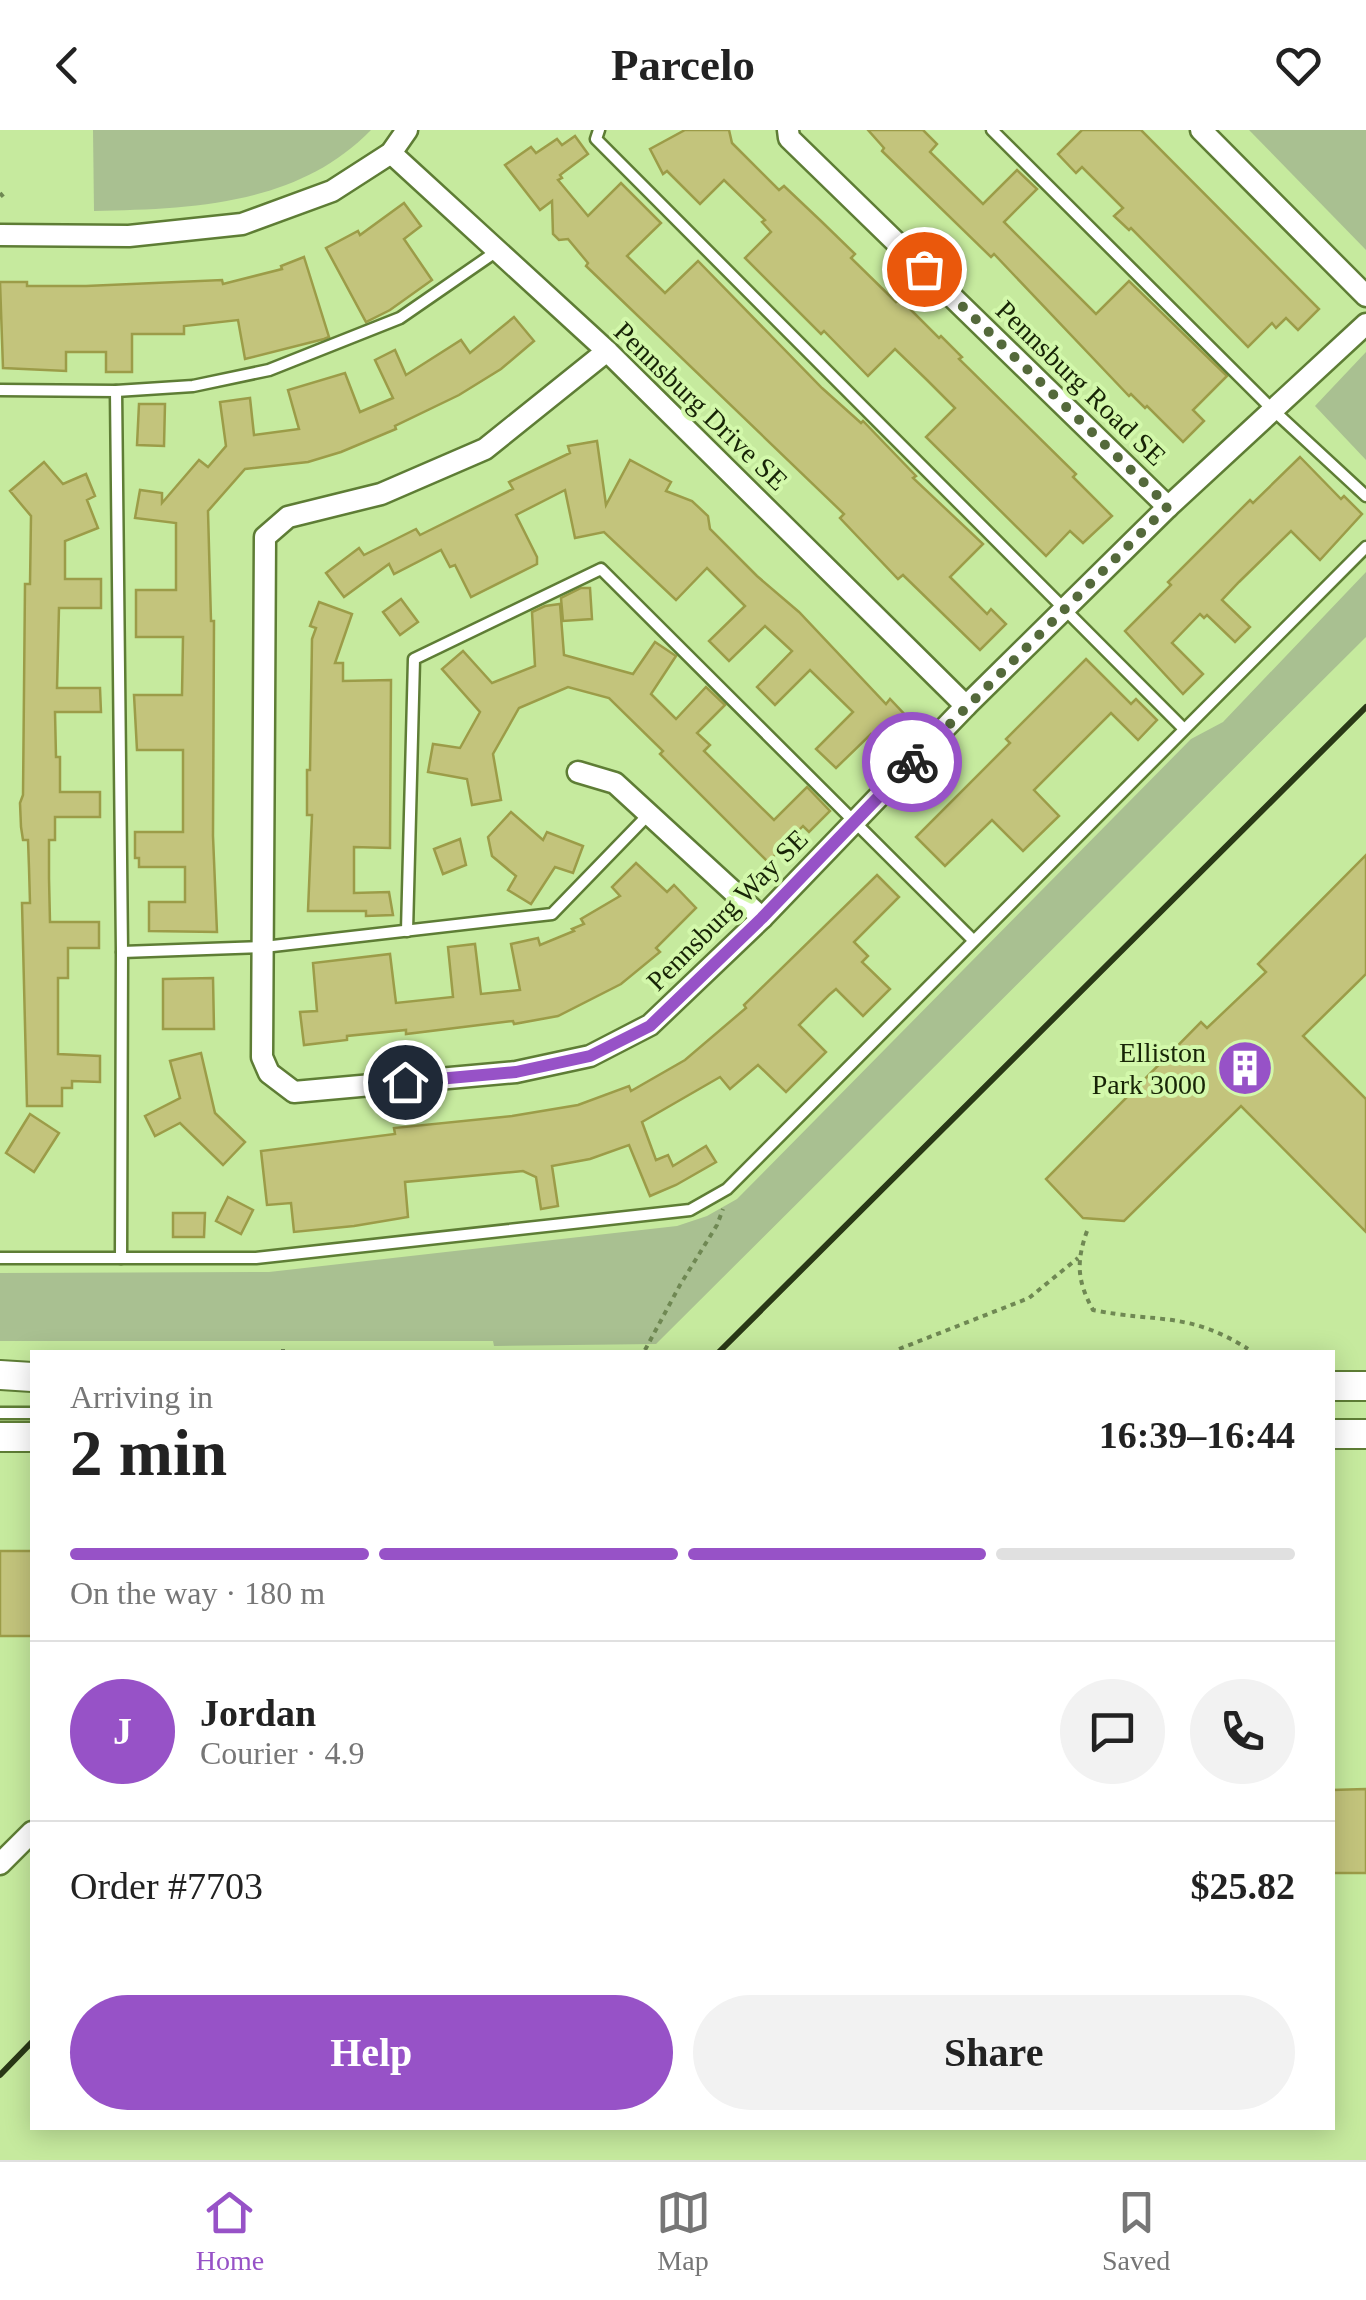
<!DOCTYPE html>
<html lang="en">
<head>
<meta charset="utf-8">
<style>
	body { margin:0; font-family:"Times New Roman",serif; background:#f2f2f2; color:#222; height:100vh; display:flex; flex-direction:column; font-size:38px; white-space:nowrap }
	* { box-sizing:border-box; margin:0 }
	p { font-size:32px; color:#767676 }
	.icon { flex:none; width:55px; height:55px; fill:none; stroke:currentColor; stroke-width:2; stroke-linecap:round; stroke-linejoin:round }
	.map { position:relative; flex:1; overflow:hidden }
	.sheet { position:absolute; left:30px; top:1220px; width:1305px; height:780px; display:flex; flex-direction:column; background:#fff; border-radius:0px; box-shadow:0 5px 25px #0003 }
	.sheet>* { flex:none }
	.pin { position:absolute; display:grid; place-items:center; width:85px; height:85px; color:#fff; margin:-42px; border:5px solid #fff; border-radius:50%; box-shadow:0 2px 10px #0007 }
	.courier { position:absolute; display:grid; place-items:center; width:100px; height:100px; margin:-50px; border:8px solid #9752c7; border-radius:50%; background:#fff; color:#222; box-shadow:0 2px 12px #0007 }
	.summary em { font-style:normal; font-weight:700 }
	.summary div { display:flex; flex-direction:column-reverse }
	.summary { display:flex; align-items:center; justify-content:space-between; height:170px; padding:0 40px }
	h1 { font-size:65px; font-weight:700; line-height:75px }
	.bar { display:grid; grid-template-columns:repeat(4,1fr); gap:15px 10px; align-content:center; height:120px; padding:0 40px }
	.bar i { height:12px; border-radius:8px; background:#e0e0e0 }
	.bar .active { background:#9752c7 }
	.bar p { grid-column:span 4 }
	.line { display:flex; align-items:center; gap:25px; padding:0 40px; border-top:2px solid #e0e0e0 }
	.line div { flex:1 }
	.round { display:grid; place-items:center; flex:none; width:105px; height:105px; border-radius:52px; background:#f2f2f2 }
	.action { display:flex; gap:20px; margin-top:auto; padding:20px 40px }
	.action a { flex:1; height:115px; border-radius:60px; background:#9752c7; color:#fff; font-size:40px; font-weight:700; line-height:115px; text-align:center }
	.action a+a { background:#f2f2f2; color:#222 }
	header { display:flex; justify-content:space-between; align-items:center; height:130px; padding:0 40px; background:#fff; font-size:45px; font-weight:700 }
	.menu { display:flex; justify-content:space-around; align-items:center; height:140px; border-top:2px solid #e0e0e0; background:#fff; font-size:28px; color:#767676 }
	.menu a { display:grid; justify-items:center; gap:5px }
	.menu .active { color:#9752c7 }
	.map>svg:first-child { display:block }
</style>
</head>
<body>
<header><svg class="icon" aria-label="back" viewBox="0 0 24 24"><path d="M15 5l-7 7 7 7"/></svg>Parcelo<svg class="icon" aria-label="heart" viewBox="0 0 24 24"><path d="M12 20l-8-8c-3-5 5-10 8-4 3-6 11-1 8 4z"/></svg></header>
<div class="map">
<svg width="1366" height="2030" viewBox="0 0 1366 2030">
	<rect width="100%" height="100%" fill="#c6ea9e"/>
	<!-- green -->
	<g fill="#a9c091">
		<path d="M93 0H371C298 75 193 79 94 81Z"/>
		<polygon points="1249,0 1366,0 1366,120"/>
		<polygon points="1366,222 1366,330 1315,276"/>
		<polygon points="1366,442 1366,507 656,1214 494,1216 493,1211 0,1211 0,1143 269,1142 677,1096 707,1086 737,1069 1191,609 1223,592"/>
	</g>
	<!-- building -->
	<g fill="#c3c47c" stroke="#9c9c48" stroke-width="2.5">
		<polygon points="685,0 729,0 732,13 779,60 784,56 822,92 855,124 851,128 896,172 900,169 939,208 941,206 962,227 959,229 1076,344 1073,347 1112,386 1083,413 1070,401 1046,426 926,307 955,278 927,250 895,219 868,246 824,201 821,204 745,128 771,102 762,92 765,90 724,50 700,74 667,41 663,44 650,19"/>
		<polygon points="868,0 923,0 937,14 930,22 983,74 1017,40 1037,59 1004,92 1096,184 1129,151 1227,246 1193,280 1204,291 1183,312 1147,276 1145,278 1131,264 1129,266 994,124 991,127 882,21 884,18"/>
		<polygon points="1082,0 1141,0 1319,179 1298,200 1286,188 1276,198 1272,193 1248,217 1131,98 1129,100 1114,86 1123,78 1082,37 1076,43 1058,24"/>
		<polygon points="575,6 588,24 560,45 562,48 558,50 588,86 621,53 661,93 627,126 665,163 698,131 822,258 861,293 863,291 916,346 913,348 983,414 950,447 987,484 991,479 1006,494 980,520 903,445 898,449 840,388 844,384 586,136 588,133 568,109 559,110 553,104 552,71 540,80 505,35 531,17 536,23 557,9 562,15"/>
		<polygon points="404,73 421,96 404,109 432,150 390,180 366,192 326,118 358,101 360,105"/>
		<polygon points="304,127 329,207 324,209 245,229 238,190 184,196 184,204 132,204 132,242 106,242 106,222 66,222 66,241 3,238 0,152 27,152 27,156 86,156 222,150 223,154 282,139 281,136"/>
		<polygon points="514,187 534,211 501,239 459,265 395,296 396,299 341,322 308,332 245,339 208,381 211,491 214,491 213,706 217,802 149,801 149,772 185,772 185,737 139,737 139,728 135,728 135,702 183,702 183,620 137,620 134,565 182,565 183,507 136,507 136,460 176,460 176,393 135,388 140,360 162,363 162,373 199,330 208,337 226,316 220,272 250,268 254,305 299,299 288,260 345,243 360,282 393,268 375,230 395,220 406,245 461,210 470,223"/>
		<polygon points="139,274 165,274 164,316 137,315"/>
		<polygon points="597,311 606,375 630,330 671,352 666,361 692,371 708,386 710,399 757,446 799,482 886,574 890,569 909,589 906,595 883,616 871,604 836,638 816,619 853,582 810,540 775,575 757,557 792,521 765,496 729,531 709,511 745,476 707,438 676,470 604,402 575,408 565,360 516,385 537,427 537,434 471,467 455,435 450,437 441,420 394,444 389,434 344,467 326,443 359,418 364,425 416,399 420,405 513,359 509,352 570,323 568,316"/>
		<polygon points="1300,327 1341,369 1344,366 1362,384 1320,430 1291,401 1239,452 1222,470 1250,497 1235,512 1207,485 1204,488 1200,484 1172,513 1203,544 1183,564 1125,501 1171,455 1168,452 1250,370 1253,373"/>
		<polygon points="44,332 63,354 86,344 95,366 87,370 98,398 65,411 65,449 101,449 101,478 59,478 57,558 100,558 101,582 55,582 56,627 60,627 60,662 100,662 100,687 55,687 55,710 49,710 49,748 50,792 99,792 99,818 68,818 68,848 58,848 58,924 100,926 100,952 72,951 72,958 62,958 62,976 27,976 22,773 30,773 29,738 28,710 23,710 21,697 20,673 23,665 25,454 30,454 31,386 10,361"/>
		<polygon points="581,458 590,458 592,489 563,491 561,468"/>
		<polygon points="401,469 418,492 400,505 383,482"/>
		<polygon points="319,472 352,484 335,533 343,533 343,551 391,550 390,718 354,717 354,763 389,762 393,785 366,786 366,781 308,781 312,685 307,685 307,640 310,640 312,509 316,498 310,496"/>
		<polygon points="560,474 564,525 633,544 655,512 676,526 651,564 676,589 706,557 725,575 697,603 710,615 704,621 774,690 807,657 830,681 809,702 803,696 768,732 660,624 663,621 609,568 568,557 519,578 493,624 501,670 472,675 467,649 428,642 433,614 460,618 480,582 442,539 463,521 492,553 535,536 532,482 545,476"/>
		<polygon points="1086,529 1131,574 1136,569 1157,590 1138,610 1111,583 1034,660 1059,686 1023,721 992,690 945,736 916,707 1010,613 1006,609"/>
		<polygon points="511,682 543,710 547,702 583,716 573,743 555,737 531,774 508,760 516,746 492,726 488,707"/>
		<polygon points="460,709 466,735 443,744 434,719"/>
		<polygon points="1366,725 1366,844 1303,906 1366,969 1366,1102 1241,976 1124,1091 1083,1088 1046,1049 1201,892 1207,898 1266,842 1258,834"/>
		<polygon points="636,733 667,762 674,755 696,778 656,818 660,822 621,854 558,886 514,894 513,891 406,904 406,900 347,906 347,910 304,915 300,882 317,881 313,833 390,824 396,873 453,867 448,817 475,814 481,864 520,860 511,814 538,808 540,815 574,801 572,799 584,794 581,789 620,766 612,757"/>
		<polygon points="877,745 899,767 854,812 868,826 862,832 890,859 863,886 836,859 829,865 799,895 826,922 786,962 758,935 730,959 720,947 642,992 656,1030 668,1025 673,1036 706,1016 716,1032 676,1055 650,1066 629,1015 590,1029 552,1036 558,1076 541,1079 536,1047 523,1041 405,1052 408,1087 354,1096 294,1102 291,1073 267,1075 261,1021 395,1004 394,998 512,986 578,975 629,956 631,961 685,930 746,878 744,875"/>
		<polygon points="213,848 214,899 163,899 163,849"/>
		<polygon points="201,923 215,983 245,1012 223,1035 180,993 155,1006 145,986 180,968 170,931"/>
		<polygon points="30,984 59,1003 34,1042 6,1023"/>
		<polygon points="228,1067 253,1080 241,1104 216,1091"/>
		<polygon points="173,1083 205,1083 204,1107 173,1107"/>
		<rect x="0" y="1421" width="32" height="85"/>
		<polygon points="1366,1659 1366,1743 1332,1743 1332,1660"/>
	</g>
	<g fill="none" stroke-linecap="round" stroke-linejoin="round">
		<!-- lane casing -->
		<g stroke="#5e7d35" stroke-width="15">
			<g id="lane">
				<polyline points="599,0 596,9 1184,599"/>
				<polyline points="992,0 1273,280 1366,366"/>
				<polyline points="0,260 116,261 193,256 269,240 400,188 497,121"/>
				<polyline points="116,261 122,822 121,1128"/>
				<polyline points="407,801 414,529 601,439 973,810"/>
				<polyline points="122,822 264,817 552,784 648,685"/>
				<polyline points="0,1128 256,1128 690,1080 727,1059 1366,417"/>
				<polyline points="0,1283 32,1283"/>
			</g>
		</g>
		<!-- street casing -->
		<g stroke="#5e7d35" stroke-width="25">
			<g id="street">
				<polyline points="788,0 789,8 1168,377"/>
				<polyline points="1201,0 1366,166"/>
				<polyline points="391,23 607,221 966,576"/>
				<polyline points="0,105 129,106 242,94 332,61 391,23 407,0"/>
				<polyline points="607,221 485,319 381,364 288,387 265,407 262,927 269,943 294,962 516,942 590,926 650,895 762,788 966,576 1168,377 1366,194"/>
				<polyline points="578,642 615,653 762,788"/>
				<polyline points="0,1734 32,1702"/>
			</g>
		</g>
		<!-- secondary casing -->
		<g stroke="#5e7d35" stroke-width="32">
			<g id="secondary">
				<polyline points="0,1245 32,1247"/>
				<polyline points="1332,1256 1366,1256"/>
				<polyline points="1332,1304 1366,1304"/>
				<polyline points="0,1307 32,1307"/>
			</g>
		</g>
		<!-- path -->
		<g stroke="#6f8853" stroke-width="4" stroke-dasharray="5 5" stroke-linecap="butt">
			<polyline points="0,63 6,70"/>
			<path d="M1087 1101C1076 1132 1077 1151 1093 1180 1157 1193 1188 1181 1248 1219"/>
			<polyline points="283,1219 283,1222"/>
			<polyline points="899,1219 1029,1168 1078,1128"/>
			<polyline points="645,1220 680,1155 717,1095 723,1079"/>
		</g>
		<!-- lane -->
		<use href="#lane" stroke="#fff" stroke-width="10"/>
		<!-- street -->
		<use href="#street" stroke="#fff" stroke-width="20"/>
		<!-- secondary -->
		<use href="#secondary" stroke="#fff" stroke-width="28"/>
		<!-- rail -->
		<g stroke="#293816" stroke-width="6">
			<polyline points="719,1222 1366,577"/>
			<polyline points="0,1945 32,1912"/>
		</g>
	</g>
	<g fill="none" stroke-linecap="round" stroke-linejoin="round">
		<!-- done -->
		<polyline stroke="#54693b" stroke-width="10" stroke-dasharray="0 18" points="912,632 1168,376 924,139"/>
		<!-- route -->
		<polyline stroke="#9752c7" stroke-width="12" points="405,952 516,942 590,926 650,896 762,788 912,632"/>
	</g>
	<!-- icons -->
	<defs>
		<g id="building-disc" transform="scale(2.875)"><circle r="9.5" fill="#9752c7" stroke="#d3f8ab"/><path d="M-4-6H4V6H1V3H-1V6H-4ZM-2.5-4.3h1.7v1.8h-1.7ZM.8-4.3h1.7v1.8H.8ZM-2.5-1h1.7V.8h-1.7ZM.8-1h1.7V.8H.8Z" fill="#fff"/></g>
	</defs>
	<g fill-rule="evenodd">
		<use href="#building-disc" x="1245" y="938"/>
	</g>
	<g text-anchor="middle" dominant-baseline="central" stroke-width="8" stroke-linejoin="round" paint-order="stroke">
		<!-- street labels -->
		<g font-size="28" fill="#172406" stroke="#d3f8ab">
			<text transform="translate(1081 253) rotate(44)">Pennsburg Road SE</text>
			<text transform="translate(701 276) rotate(44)">Pennsburg Drive SE</text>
			<text transform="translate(727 780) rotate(-45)">Pennsburg Way SE</text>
		</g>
		<!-- poi labels -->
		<g font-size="28" fill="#172406" stroke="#d3f8ab" text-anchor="end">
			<text x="1206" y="922">Elliston<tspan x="1206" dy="32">Park 3000</tspan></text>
		</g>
	</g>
</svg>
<div class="pin" style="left:924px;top:139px;background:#ea580c"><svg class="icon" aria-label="bag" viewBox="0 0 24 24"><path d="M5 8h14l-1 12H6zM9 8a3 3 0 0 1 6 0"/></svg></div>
<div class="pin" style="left:405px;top:952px;background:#1f2937"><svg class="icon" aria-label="home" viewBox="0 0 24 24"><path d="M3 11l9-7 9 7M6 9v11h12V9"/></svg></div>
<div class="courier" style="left:912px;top:632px"><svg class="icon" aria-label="bike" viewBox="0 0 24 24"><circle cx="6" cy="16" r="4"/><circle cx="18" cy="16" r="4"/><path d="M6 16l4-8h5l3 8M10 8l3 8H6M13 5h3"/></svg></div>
<section class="sheet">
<div class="summary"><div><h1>2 min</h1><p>Arriving in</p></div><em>16:39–16:44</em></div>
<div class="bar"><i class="active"></i><i class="active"></i><i class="active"></i><i></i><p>On the way · 180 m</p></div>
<div class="line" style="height:180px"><b class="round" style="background:#9752c7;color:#fff">J</b><div><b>Jordan</b><p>Courier · 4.9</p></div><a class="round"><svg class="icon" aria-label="chat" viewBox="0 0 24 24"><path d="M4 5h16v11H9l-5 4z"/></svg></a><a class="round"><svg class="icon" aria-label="phone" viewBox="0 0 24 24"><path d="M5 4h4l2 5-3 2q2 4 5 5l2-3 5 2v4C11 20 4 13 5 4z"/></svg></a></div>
<div class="line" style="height:130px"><div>Order #7703</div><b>$25.82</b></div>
<div class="action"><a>Help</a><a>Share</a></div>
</section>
</div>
<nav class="menu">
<a class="active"><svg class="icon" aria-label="home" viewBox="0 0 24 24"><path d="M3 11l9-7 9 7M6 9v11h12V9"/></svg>Home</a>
<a><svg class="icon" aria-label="map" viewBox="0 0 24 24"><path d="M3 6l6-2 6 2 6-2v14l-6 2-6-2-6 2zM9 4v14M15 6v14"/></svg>Map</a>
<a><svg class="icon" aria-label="saved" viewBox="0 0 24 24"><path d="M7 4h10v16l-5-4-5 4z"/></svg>Saved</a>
</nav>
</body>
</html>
